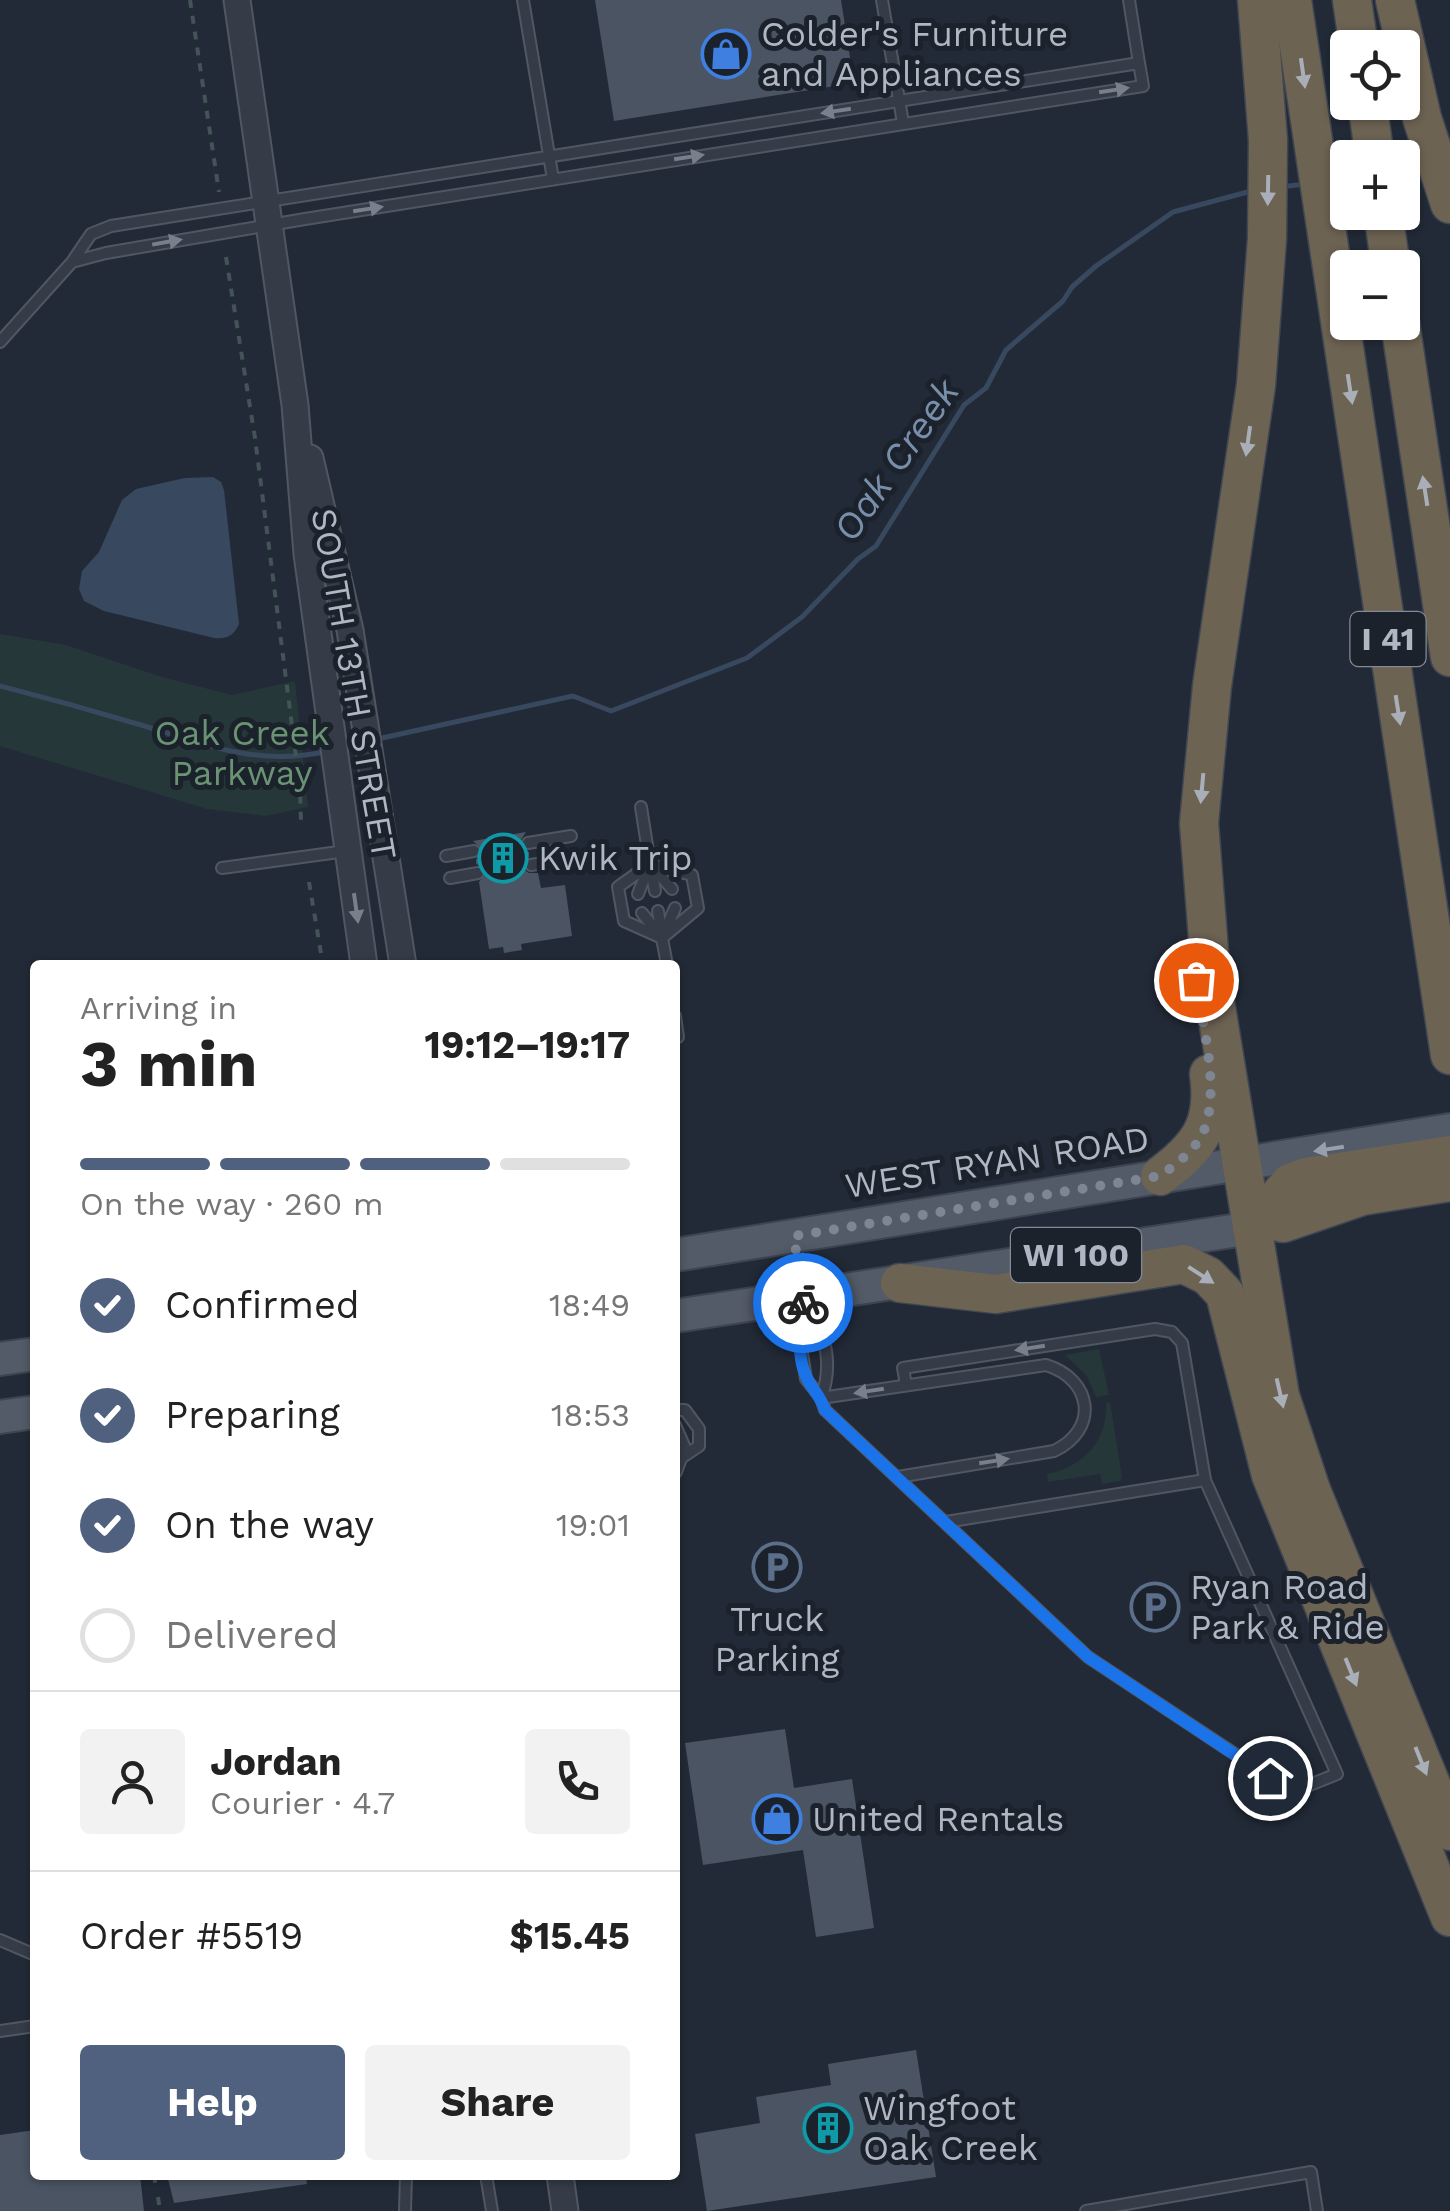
<!DOCTYPE html>
<html lang="en">
<head>
<meta charset="utf-8">
<style>
	body { margin:0; font-family:"Work Sans",sans-serif; background:#f2f2f2; color:#222; height:100vh; display:flex; flex-direction:column; font-size:38px; white-space:nowrap }
	* { box-sizing:border-box; margin:0 }
	p { font-size:32px; color:#767676 }
	.icon { flex:none; width:55px; height:55px; fill:none; stroke:currentColor; stroke-width:2; stroke-linecap:round; stroke-linejoin:round }
	.map { position:relative; flex:1; overflow:hidden }
	.sheet { position:absolute; left:30px; top:960px; width:650px; height:1220px; display:flex; flex-direction:column; background:#fff; border-radius:10px; box-shadow:0 2px 8px #0004 }
	.sheet>* { flex:none }
	.tools { position:absolute; left:1330px; top:30px; display:grid; gap:20px }
	.tools a { display:grid; place-items:center; width:90px; height:90px; border-radius:10px; background:#fff; box-shadow:0 2px 8px #0004; font-size:50px }
	.pin { position:absolute; display:grid; place-items:center; width:85px; height:85px; color:#fff; margin:-42px; border:5px solid #fff; border-radius:50%; box-shadow:0 2px 10px #0007 }
	.courier { position:absolute; display:grid; place-items:center; width:100px; height:100px; margin:-50px; border:8px solid #1a73e8; border-radius:50%; background:#fff; color:#222; box-shadow:0 2px 12px #0007 }
	.head em { font-style:normal; font-weight:700 }
	.head div { display:flex; flex-direction:column-reverse }
	.head { display:flex; align-items:center; justify-content:space-between; height:170px; padding:0 50px }
	h1 { font-size:65px; font-weight:700; line-height:75px }
	.bar { display:grid; grid-template-columns:repeat(4,1fr); gap:15px 10px; align-content:center; height:120px; padding:0 50px }
	.bar i { height:12px; border-radius:8px; background:#e0e0e0 }
	.bar .active { background:#4f617f }
	.bar p { grid-column:span 4 }
	.line { display:flex; align-items:center; gap:25px; padding:0 50px; border-top:2px solid #e0e0e0 }
	.line div { flex:1 }
	.round { display:grid; place-items:center; flex:none; width:105px; height:105px; border-radius:10px; background:#f2f2f2 }
	ol { padding:0 50px; list-style:none }
	li { display:flex; align-items:center; gap:30px; height:110px }
	li p { margin-inline-start:auto }
	li .icon { padding:10px; border-radius:50%; background:#4f617f; color:#fff; stroke-width:4 }
	li:last-child { color:#767676 }
	li i { width:55px; height:55px; border:5px solid #e0e0e0; border-radius:50% }
	.button { display:flex; gap:20px; margin-top:auto; padding:20px 50px }
	.button a { flex:1; height:115px; border-radius:10px; background:#4f617f; color:#fff; font-size:40px; font-weight:700; line-height:115px; text-align:center }
	.button a+a { background:#f2f2f2; color:#222 }
	.map>svg:first-child { display:block }
</style>
</head>
<body>
<div class="map">
<svg width="1450" height="2211" viewBox="0 0 1450 2211">
	<rect width="100%" height="100%" fill="#222a37"/>
	<!-- green -->
	<g fill="#253739">
		<polygon points="0,634 66,645 162,677 232,695 295,681 308,807 266,816 207,809 0,746"/>
		<polygon points="1099,1349 1109,1395 1096,1397 1087,1376 1065,1355"/>
		<path d="M1110 1402 1122 1477 1120 1481 1102 1484 1100 1474 1048 1482 1047 1474C1083 1467 1108 1441 1106 1403Z"/>
	</g>
	<!-- water -->
	<path fill="#38485f" d="M213 477 221 482 224 490 239 624C233 636 228 639 214 638L104 611 84 601 79 589 82 571 99 552 122 500 136 489 185 478Z"/>
	<g fill="none" stroke-linecap="round" stroke-linejoin="round">
		<!-- stream -->
		<g stroke="#38485f" stroke-width="5">
			<polyline points="1402,172 1422,169"/>
			<polyline points="1281,187 1305,184"/>
			<path d="M0 686C47 698 94 711 141 725 208 745 258 767 329 751"/>
			<polyline points="373,740 573,696 611,711 747,658 802,617 858,559 876,546 964,405 986,388 1006,350 1063,301 1072,287 1096,266 1173,212 1255,190"/>
		</g>
	</g>
	<!-- building -->
	<g fill="#4a5463">
		<polygon points="595,0 841,0 854,83 614,121"/>
		<polygon points="526,832 519,843 522,849 529,852 529,856 523,863 524,870 529,873 538,873 541,888 565,885 572,936 521,944 522,950 504,953 503,947 489,949 479,882 487,872 484,867 476,864 476,860 483,850 473,841"/>
		<polygon points="785,1729 794,1788 852,1779 874,1928 816,1937 803,1850 703,1865 685,1743"/>
		<polygon points="916,2050 936,2177 707,2211 695,2134 760,2123 756,2097 831,2085 828,2064"/>
		<polygon points="35,2130 35,2175 140,2175 144,2211 0,2211 0,2135"/>
		<polygon points="167,2175 306,2175 307,2184 174,2203"/>
	</g>
	<g fill="none" stroke-linecap="round" stroke-linejoin="round">
		<!-- service casing -->
		<g stroke="#505762" stroke-width="14">
			<g id="service">
				<polyline points="523,0 553,179"/>
				<polyline points="882,0 903,123"/>
				<polyline points="1129,0 1139,63"/>
				<polyline points="0,342 72,262 91,234 111,226 1139,63 1143,86 305,219 106,253 72,262"/>
				<polyline points="641,807 650,864 692,875 698,908 662,938 667,965"/>
				<polyline points="528,843 571,836"/>
				<polyline points="446,856 474,851"/>
				<polyline points="531,865 574,858"/>
				<polyline points="222,868 346,851"/>
				<polyline points="450,878 478,873"/>
				<polyline points="655,891 650,864 618,887 624,921 662,938"/>
				<polyline points="638,894 650,864 672,889"/>
				<polyline points="658,911 662,937"/>
				<polyline points="642,913 662,938 675,908"/>
				<polyline points="675,1016 678,1037"/>
				<polyline points="794,1239 804,1296 799,1333 806,1379 821,1398 825,1410 1088,1657 1292,1792 1337,1774 1205,1480 1182,1343 1172,1332 1155,1329 903,1368 906,1385"/>
				<path d="M807 1301C825 1332 834 1364 821 1398L1046 1365C1092 1379 1100 1429 1054 1451L898 1477"/>
				<polyline points="675,1410 685,1410 699,1429 699,1446 681,1458"/>
				<polyline points="675,1425 685,1448 676,1472"/>
				<polyline points="946,1522 1205,1480"/>
				<polyline points="0,1940 35,1955"/>
				<polyline points="0,2031 35,2026"/>
				<polyline points="486,2175 492,2211"/>
				<polyline points="405,2211 406,2175"/>
				<polyline points="1086,2211 1311,2172 1317,2211"/>
			</g>
		</g>
		<!-- tertiary casing -->
		<g stroke="#505762" stroke-width="29">
			<g id="tertiary">
				<polyline points="237,0 295,405 307,554 364,965"/>
				<polyline points="310,458 350,630 403,965"/>
				<polyline points="560,2175 565,2211"/>
			</g>
		</g>
		<!-- primary casing -->
		<g stroke="#3e4551" stroke-width="36">
			<g id="primary">
				<polyline points="675,1255 1450,1130"/>
				<polyline points="675,1316 1278,1224"/>
				<polyline points="0,1359 35,1354"/>
				<polyline points="0,1417 35,1412"/>
			</g>
		</g>
		<!-- motorway casing -->
		<g stroke="#404752" stroke-width="41">
			<g id="motorway">
				<polyline points="1257,0 1268,140 1267,239 1256,385 1212,686 1199,823 1211,977 1280,1396 1311,1490 1450,1831"/>
				<polyline points="1292,0 1450,1055"/>
				<polyline points="1352,0 1359,48"/>
				<polyline points="1395,0 1422,118 1450,204"/>
				<polyline points="1367,102 1375,158"/>
				<polyline points="1383,212 1391,268"/>
				<polyline points="1400,322 1450,657"/>
				<path d="M1160 1176C1199 1147 1216 1125 1209 1074"/>
				<polyline points="1283,1223 1362,1196 1450,1182"/>
				<polyline points="1252,1228 1290,1183 1306,1177 1450,1155"/>
				<polyline points="900,1283 996,1294 1184,1264 1208,1276 1225,1294 1271,1475 1450,1917"/>
			</g>
		</g>
		<!-- path -->
		<g stroke="#435457" stroke-width="4" stroke-dasharray="8 8" stroke-linecap="butt">
			<polyline points="190,0 219,192"/>
			<polyline points="226,257 255,438 300,788 301,823"/>
			<polyline points="309,882 323,965"/>
			<polyline points="154,2175 156,2188"/>
			<polyline points="158,2197 160,2211"/>
		</g>
		<!-- service -->
		<use href="#service" stroke="#353c47" stroke-width="10"/>
		<!-- tertiary -->
		<use href="#tertiary" stroke="#353c47" stroke-width="25"/>
		<!-- primary -->
		<use href="#primary" stroke="#535b68" stroke-width="32"/>
		<!-- motorway -->
		<use href="#motorway" stroke="#6d6353" stroke-width="38"/>
	</g>
	<!-- one-way arrows -->
	<defs><path id="oneway-solid" d="M-6-.8H1V-3.2L6.5 0L1 3.2V.8H-6Z" transform="scale(2.5)"/></defs>
	<g fill="#a9afb9">
		<use href="#oneway-solid" transform="translate(1303 73) rotate(82)"/>
		<use href="#oneway-solid" transform="translate(1268 190) rotate(91)"/>
		<use href="#oneway-solid" transform="translate(1350 389) rotate(81)"/>
		<use href="#oneway-solid" transform="translate(1248 441) rotate(98)"/>
		<use href="#oneway-solid" transform="translate(1425 491) rotate(-99)"/>
		<use href="#oneway-solid" transform="translate(1398 710) rotate(81)"/>
		<use href="#oneway-solid" transform="translate(1202 788) rotate(95)"/>
		<use href="#oneway-solid" transform="translate(1201 1275) rotate(33)"/>
		<use href="#oneway-solid" transform="translate(1280 1393) rotate(77)"/>
		<use href="#oneway-solid" transform="translate(1351 1672) rotate(68)"/>
		<use href="#oneway-solid" transform="translate(1421 1761) rotate(68)"/>
	</g>
	<g fill="#79808c">
		<use href="#oneway-solid" transform="translate(1114 90) rotate(-9)"/>
		<use href="#oneway-solid" transform="translate(836 111) rotate(171)"/>
		<use href="#oneway-solid" transform="translate(689 157) rotate(-9)"/>
		<use href="#oneway-solid" transform="translate(368 209) rotate(-9)"/>
		<use href="#oneway-solid" transform="translate(167 242) rotate(-10)"/>
		<use href="#oneway-solid" transform="translate(356 908) rotate(82)"/>
		<use href="#oneway-solid" transform="translate(1030 1348) rotate(171)"/>
		<use href="#oneway-solid" transform="translate(869 1391) rotate(171)"/>
		<use href="#oneway-solid" transform="translate(994 1461) rotate(-9)"/>
	</g>
	<use fill="#99a0ad" href="#oneway-solid" transform="translate(1329 1149) rotate(171)"/>
	<g fill="none" stroke-linecap="round" stroke-linejoin="round">
		<!-- done -->
		<path stroke="#7e8693" stroke-width="10" stroke-dasharray="0 18" d="M803 1303 794 1236 1160 1176C1175 1165 1189 1155 1199 1140 1224 1101 1202 1024 1196 980"/>
		<!-- route -->
		<path stroke="#1a73e8" stroke-width="12" d="M803 1303C799 1327 796 1361 809 1382 815 1392 821 1398 825 1410L1088 1657 1270 1778"/>
	</g>
	<!-- icons -->
	<defs>
		<g id="shop-ring" transform="scale(2.5)"><circle r="9.5" fill="#1b222c" stroke="#3f7fe0" stroke-width="1.5"/><path d="M-5-2.5h2.3a2.7 3.5 0 0 1 5.4 0H5L5.5 6h-11ZM-1.5-2.5h3a1.5 2.3 0 0 0-3 0Z" fill="#3f7fe0"/></g>
		<g id="building-ring" transform="scale(2.5)"><circle r="9.5" fill="#1b222c" stroke="#0f9aa8" stroke-width="1.5"/><path d="M-4-6H4V6H1V3H-1V6H-4ZM-2.5-4.3h1.7v1.8h-1.7ZM.8-4.3h1.7v1.8H.8ZM-2.5-1h1.7V.8h-1.7ZM.8-1h1.7V.8H.8Z" fill="#0f9aa8"/></g>
		<g id="parking-ring" transform="scale(2.5)"><circle r="9.5" fill="#1b222c" stroke="#5c6f8a" stroke-width="1.5"/><path d="M-3.5-5.5H1a3.5 3.5 0 0 1 0 7H-1V5.5H-3.5ZM-1-3.4V-.6H.8a1.4 1.4 0 0 0 0-2.8Z" fill="#5c6f8a"/></g>
	</defs>
	<g fill-rule="evenodd">
		<use href="#shop-ring" x="726" y="54"/>
		<use href="#building-ring" x="503" y="858"/>
		<use href="#parking-ring" x="777" y="1567"/>
		<use href="#parking-ring" x="1155" y="1607"/>
		<use href="#shop-ring" x="777" y="1819"/>
		<use href="#building-ring" x="828" y="2128"/>
	</g>
	<g text-anchor="middle" dominant-baseline="central" stroke-width="10" stroke-linejoin="round" paint-order="stroke">
		<!-- shield labels -->
		<g fill="#1b222c" stroke="#838a96" stroke-width="2.5">
			<rect x="1350.5" y="612" width="75" height="54" rx="8"/>
			<rect x="1011" y="1228" width="130" height="54" rx="8"/>
		</g>
		<g font-size="32" font-weight="bold" fill="#b0b7c4">
			<text x="1388" y="639">I 41</text>
			<text x="1076" y="1255">WI 100</text>
		</g>
		<!-- poi labels -->
		<g font-size="35" fill="#b0b7c4" stroke="#1b222c" text-anchor="start">
			<text x="761" y="34">Colder's Furniture<tspan x="761" dy="40">and Appliances</tspan></text>
			<text x="538" y="858">Kwik Trip</text>
			<text x="1190" y="1587">Ryan Road<tspan x="1190" dy="40">Park &amp; Ride</tspan></text>
			<text x="777" y="1619" text-anchor="middle">Truck<tspan x="777" dy="40">Parking</tspan></text>
			<text x="812" y="1819">United Rentals</text>
			<text x="863" y="2108">Wingfoot<tspan x="863" dy="40">Oak Creek</tspan></text>
		</g>
		<!-- street labels -->
		<g font-size="35" fill="#b0b7c4" stroke="#1b222c">
			<text transform="translate(354 684) rotate(80)">SOUTH 13TH STREET</text>
			<text transform="translate(997 1162) rotate(-9)">WEST RYAN ROAD</text>
		</g>
		<!-- park labels -->
		<g font-size="35" fill="#699373" stroke="#1b222c">
			<text x="242" y="733">Oak Creek<tspan x="242" dy="40">Parkway</tspan></text>
		</g>
		<!-- water labels -->
		<g font-size="38" font-style="italic" fill="#798eaa" stroke="#1b222c">
			<text transform="translate(896 460) rotate(-55)">Oak Creek</text>
		</g>
	</g>
</svg>
<div class="tools">
<a><svg class="icon" aria-label="locate" viewBox="0 0 24 24"><circle cx="12" cy="12" r="6"/><path d="M12 2v4M12 18v4M2 12h4M18 12h4"/></svg></a>
<a>+</a>
<a>−</a>
</div>
<div class="pin" style="left:1196px;top:980px;background:#ea580c"><svg class="icon" aria-label="bag" viewBox="0 0 24 24"><path d="M5 8h14l-1 12H6zM9 8a3 3 0 0 1 6 0"/></svg></div>
<div class="pin" style="left:1270px;top:1778px;background:#1f2937"><svg class="icon" aria-label="home" viewBox="0 0 24 24"><path d="M3 11l9-7 9 7M6 9v11h12V9"/></svg></div>
<div class="courier" style="left:803px;top:1303px"><svg class="icon" aria-label="bike" viewBox="0 0 24 24"><circle cx="6" cy="16" r="4"/><circle cx="18" cy="16" r="4"/><path d="M6 16l4-8h5l3 8M10 8l3 8H6M13 5h3"/></svg></div>
<section class="sheet">
<div class="head"><div><h1>3 min</h1><p>Arriving in</p></div><em>19:12–19:17</em></div>
<div class="bar"><i class="active"></i><i class="active"></i><i class="active"></i><i></i><p>On the way · 260 m</p></div>
<ol>
<li><svg class="icon" aria-label="check" viewBox="0 0 24 24"><path d="M5 12l5 5 9-10"/></svg>Confirmed<p>18:49</p></li>
<li><svg class="icon" aria-label="check" viewBox="0 0 24 24"><path d="M5 12l5 5 9-10"/></svg>Preparing<p>18:53</p></li>
<li><svg class="icon" aria-label="check" viewBox="0 0 24 24"><path d="M5 12l5 5 9-10"/></svg>On the way<p>19:01</p></li>
<li><i></i>Delivered</li>
</ol>
<div class="line" style="height:180px"><a class="round"><svg class="icon" aria-label="person" viewBox="0 0 24 24"><circle cx="12" cy="8" r="4"/><path d="M4 21q1-7 8-7t8 7"/></svg></a><div><b>Jordan</b><p>Courier · 4.7</p></div><a class="round"><svg class="icon" aria-label="phone" viewBox="0 0 24 24"><path d="M5 4h4l2 5-3 2q2 4 5 5l2-3 5 2v4C11 20 4 13 5 4z"/></svg></a></div>
<div class="line" style="height:130px"><div>Order #5519</div><b>$15.45</b></div>
<div class="button"><a>Help</a><a>Share</a></div>
</section>
</div>
</body>
</html>
